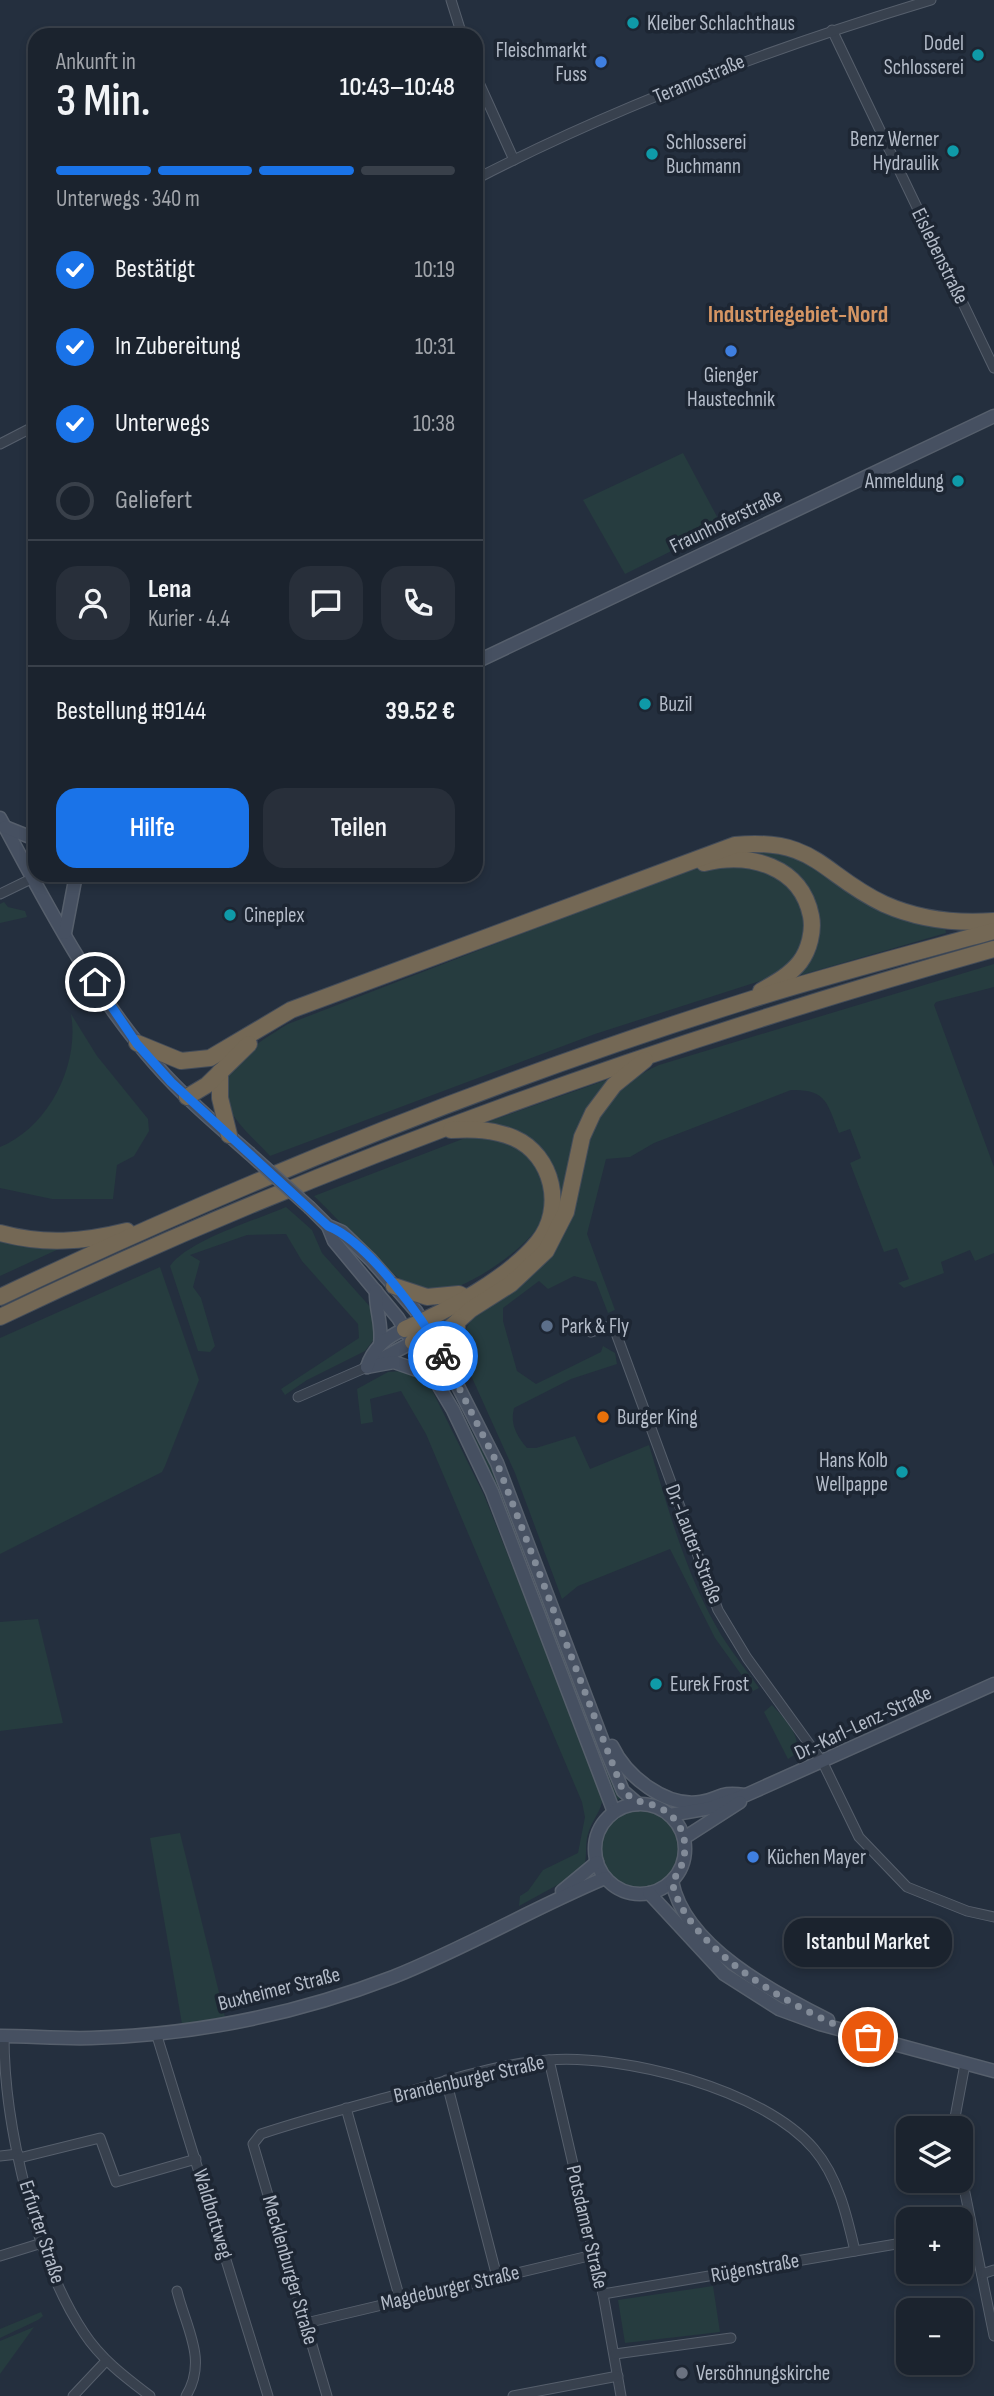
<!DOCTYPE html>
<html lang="de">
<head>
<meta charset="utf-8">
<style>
	body { margin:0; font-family:"Sofia Sans Condensed",sans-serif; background:#282f3a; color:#f1f3f6; height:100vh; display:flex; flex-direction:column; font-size:26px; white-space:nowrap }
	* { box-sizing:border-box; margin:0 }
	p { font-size:23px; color:#a0a4aa }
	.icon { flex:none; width:38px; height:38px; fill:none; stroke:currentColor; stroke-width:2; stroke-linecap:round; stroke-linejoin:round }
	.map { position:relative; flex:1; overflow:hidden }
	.side { position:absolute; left:28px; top:28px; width:455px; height:854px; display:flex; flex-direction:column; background:#1b232e; border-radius:21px; box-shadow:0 4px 10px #0003,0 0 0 2px #39404a }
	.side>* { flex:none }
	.fabs { position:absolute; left:896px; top:2116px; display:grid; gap:14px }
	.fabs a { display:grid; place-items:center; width:77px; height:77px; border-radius:14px; background:#1b232e; box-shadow:0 4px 10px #0003,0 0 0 2px #39404a; font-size:35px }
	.pin { position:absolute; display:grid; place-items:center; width:60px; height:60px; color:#fff; margin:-30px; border:4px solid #fff; border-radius:50%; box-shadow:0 2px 7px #0007 }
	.courier { position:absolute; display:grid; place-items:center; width:70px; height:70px; margin:-35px; border:5px solid #1a73e8; border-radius:50%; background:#fff; color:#222; box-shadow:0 2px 9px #0007 }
	.bubble { position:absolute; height:49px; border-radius:21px; background:#1b232e; box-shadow:0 4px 10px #0003,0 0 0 2px #39404a; font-size:23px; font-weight:600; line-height:49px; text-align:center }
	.summary em { font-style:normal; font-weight:600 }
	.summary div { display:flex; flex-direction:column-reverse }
	.summary { display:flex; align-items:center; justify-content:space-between; height:119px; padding:0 28px }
	h1 { font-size:46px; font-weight:600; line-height:52px }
	.bar { display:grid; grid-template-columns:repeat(4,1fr); gap:10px 7px; align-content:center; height:84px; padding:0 28px }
	.bar i { height:9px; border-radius:5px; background:#39404a }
	.bar .selected { background:#1a73e8 }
	.bar p { grid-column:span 4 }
	.line { display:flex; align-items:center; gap:18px; padding:0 28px; border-top:2px solid #39404a }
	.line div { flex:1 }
	.round { display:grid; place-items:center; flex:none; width:74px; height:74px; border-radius:21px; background:#282f3a }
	ol { padding:0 28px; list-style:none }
	li { display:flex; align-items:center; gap:21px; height:77px }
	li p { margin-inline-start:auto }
	li .icon { padding:7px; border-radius:50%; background:#1a73e8; color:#fff; stroke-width:4 }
	li:last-child { color:#a0a4aa }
	li i { width:38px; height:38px; border:4px solid #39404a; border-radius:50% }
	.action { display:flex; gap:14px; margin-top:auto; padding:14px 28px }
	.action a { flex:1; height:80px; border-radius:21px; background:#1a73e8; color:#fff; font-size:28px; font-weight:600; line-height:80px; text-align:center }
	.action a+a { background:#282f3a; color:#f1f3f6 }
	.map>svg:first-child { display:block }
</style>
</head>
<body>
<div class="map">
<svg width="994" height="2396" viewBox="0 0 994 2396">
	<rect width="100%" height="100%" fill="#242f3e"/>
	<!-- green -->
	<g fill="#263c3f">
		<polygon points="683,453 722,526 625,574 583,500"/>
		<polygon points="744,849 776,849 945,927 946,933 801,975 811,895 731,854"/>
		<path d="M717 865 762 868 793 888 807 924 799 955 779 975 595 1034 270 1156C257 1142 243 1130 233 1115 204 1073 259 1042 288 1024L630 892 692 870Z"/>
		<polygon points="4,902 8,907 25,911 27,917 0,923 0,904"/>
		<path d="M994 964V987L936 1002 934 1005 994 1167V1253L975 1261 970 1250 941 1262 944 1273 904 1288 898 1283 909 1279 897 1248 884 1252 850 1163 861 1158 850 1129 839 1133C827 1103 827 1089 791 1090L654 1143 630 1157 606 1159 587 1234 615 1310 608 1313 596 1282 574 1276 548 1289 539 1281 503 1308V1321L517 1371 536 1384 601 1352 603 1346 615 1353 617 1364 571 1379 514 1408C510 1424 516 1435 527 1448H536L575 1436 590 1469 649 1445C667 1505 685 1571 716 1626 728 1648 745 1668 759 1688L753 1691 715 1638 670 1549 578 1586 562 1599 515 1473 469 1371 467 1344H462C466 1300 534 1283 557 1247 575 1220 575 1190 581 1160 591 1116 618 1083 659 1065Z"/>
		<path d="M71 1014 97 1056 148 1119 149 1131 134 1156 117 1165 113 1199H52L0 1188V1147C48 1128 80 1065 71 1014Z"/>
		<path d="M612 1078C572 1121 571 1151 561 1206L548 1167 482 1124Z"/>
		<path d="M473 1135C514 1135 561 1171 544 1217 533 1246 452 1303 422 1291 387 1278 344 1224 314 1196Z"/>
		<path d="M286 1207 312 1230 322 1253 373 1310 375 1338 365 1351 307 1380 285 1395 281 1389 359 1338 358 1324 302 1261 286 1234 247 1235 190 1255 200 1261 193 1287 201 1298 215 1346 210 1352 198 1351 170 1266C189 1240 254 1221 286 1207Z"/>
		<polygon points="0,1242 36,1248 61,1248 0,1276"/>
		<polygon points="160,1267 199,1380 165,1466 162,1472 0,1554 0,1338"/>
		<polygon points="428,1350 497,1478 525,1556 523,1556 490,1470 479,1454"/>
		<path d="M401 1371 412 1373 429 1384 484 1495 602 1792C605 1809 592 1818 588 1834 584 1846 589 1861 581 1872L519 1906 520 1896 528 1891 543 1870 578 1853 585 1817 582 1802 426 1434 401 1391 370 1399 373 1422 361 1424 357 1389 388 1372Z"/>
		<polygon points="539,1600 542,1600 622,1798 617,1800"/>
		<polygon points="38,1619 63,1723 0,1731 0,1622"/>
		<path d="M772 1705C785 1719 800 1733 797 1753L788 1759 764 1712Z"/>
		<circle cx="640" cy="1849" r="39"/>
		<polygon points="180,1833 225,2017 182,2024 150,1838"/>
		<polygon points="713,2286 720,2332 625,2343 618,2300"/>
		<polygon points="41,2312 43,2316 38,2320 0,2338 0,2329"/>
		<polygon points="34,2327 0,2374 0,2341"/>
	</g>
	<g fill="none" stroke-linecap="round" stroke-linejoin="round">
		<!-- street casing -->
		<g stroke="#565f6c" stroke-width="11">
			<g id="street">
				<polyline points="451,0 462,35"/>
				<polyline points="832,30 994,368"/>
				<polyline points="476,76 514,160"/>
				<path d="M476 179C621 104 775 47 931 0"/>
				<polyline points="0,444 35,426"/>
				<polyline points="0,894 33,878"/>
				<polyline points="591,1332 613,1325 718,1610 747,1658 823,1763 859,1837 907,1887 967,1911 994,1917"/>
				<polyline points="298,1397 367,1367"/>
				<polyline points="156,2033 268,2396"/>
				<path d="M4 2036C4 2123 35 2260 84 2333 101 2359 125 2377 150 2396"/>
				<polyline points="549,2060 603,2294 621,2396"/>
				<polyline points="446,2080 497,2277"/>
				<polyline points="346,2108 400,2299"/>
				<polyline points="953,2128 965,2064"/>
				<polyline points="0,2156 18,2154"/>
				<polyline points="19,2158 100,2138 116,2182 196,2159"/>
				<polyline points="961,2173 994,2336"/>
				<polyline points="961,2233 972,2231"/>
				<polyline points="0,2256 42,2243"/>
				<polyline points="982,2274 994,2270"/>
				<path d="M177 2291C186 2328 208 2360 186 2396"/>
				<polyline points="603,2294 908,2242"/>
				<polyline points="306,2323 593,2255"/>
				<polyline points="615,2354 731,2338"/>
				<polyline points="73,2396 106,2361"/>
				<path d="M327 2396 253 2144 261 2134C306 2119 352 2107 399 2094 448 2081 497 2064 548 2060 624 2054 763 2089 814 2149 838 2177 847 2216 855 2251"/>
				<polyline points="513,2396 618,2376"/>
			</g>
		</g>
		<!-- secondary casing -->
		<g stroke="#565f6c" stroke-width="15">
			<g id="secondary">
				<polyline points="476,662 994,416"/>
				<path d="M0 818C46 903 92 993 156 1065 184 1097 217 1125 249 1153"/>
				<polyline points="5,827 35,839"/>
				<polyline points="65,933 76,875"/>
				<polyline points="310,1208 328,1226 342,1232 371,1260 416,1311 439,1349 497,1463 608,1755 623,1791 638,1804"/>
				<polyline points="328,1226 334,1241 398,1318 453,1410 492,1492 614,1812"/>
				<path d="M376 1291C375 1310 383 1324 380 1345"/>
				<polyline points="379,1360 413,1342"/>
				<polyline points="367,1367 394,1362 434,1376"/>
				<path d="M367 1367C373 1348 386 1337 405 1329"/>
				<path d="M612 1746C626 1776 666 1808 701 1802 720 1799 720 1791 744 1795"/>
				<circle cx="640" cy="1849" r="45"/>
				<polyline points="670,1815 710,1808 746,1795 994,1684"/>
				<polyline points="684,1838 740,1802"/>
				<path d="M672 1881C684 1946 774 1993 828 2020"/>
				<polyline points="562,1891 597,1862"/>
				<polyline points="649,1893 724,1974 779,2009 820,2024 994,2071"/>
				<path d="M0 2036C30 2036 60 2039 91 2038 193 2035 297 2014 393 1977 466 1948 533 1908 605 1878"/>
			</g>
		</g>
		<!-- highway casing -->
		<g stroke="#434c59" stroke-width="18">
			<g id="highway">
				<path d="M704 863C750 852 801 866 811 916 814 931 809 950 800 962 790 975 775 983 761 991"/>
				<path d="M137 1043 181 1061 210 1058 291 1010 735 845C816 837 822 875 884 904 920 920 955 924 994 921"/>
				<polyline points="220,1072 220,1098 229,1135"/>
				<polyline points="187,1097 207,1085 249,1044"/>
				<path d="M0 1233C44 1245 83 1242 127 1231"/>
				<polyline points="394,1286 427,1297 459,1294 463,1296"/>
				<path d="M0 1297C240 1183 489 1082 743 1002 825 976 910 954 994 931"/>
				<path d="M0 1317C320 1164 653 1045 994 949"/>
				<path d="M405 1329C447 1311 509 1278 538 1242 565 1209 553 1155 514 1138 493 1129 473 1129 451 1130"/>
				<polyline points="413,1342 449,1329 470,1310 511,1284 546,1251 566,1212 582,1137 593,1113 614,1085 645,1060"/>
				<polyline points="456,1380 457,1322"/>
			</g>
		</g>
		<!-- street -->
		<use href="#street" stroke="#38414e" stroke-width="9"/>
		<!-- secondary -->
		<use href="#secondary" stroke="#465061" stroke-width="12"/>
		<!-- highway -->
		<use href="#highway" stroke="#746855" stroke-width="16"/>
		<!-- secondary-bridge casing -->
		<g stroke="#565f6c" stroke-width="15" stroke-linecap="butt">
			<polyline id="secondary-bridge" points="249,1153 310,1208"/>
		</g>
		<!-- secondary-bridge -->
		<use href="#secondary-bridge" stroke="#465061" stroke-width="12"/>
	</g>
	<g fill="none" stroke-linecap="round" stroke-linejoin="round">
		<!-- done -->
		<path stroke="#828b98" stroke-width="7" stroke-dasharray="0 12.6" d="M443 1356 497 1463 623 1791C640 1806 646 1800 662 1809 690 1825 691 1859 672 1881 685 1951 806 2017 868 2037"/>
		<!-- route -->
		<path stroke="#1a73e8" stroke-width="9" d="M95 982 137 1044 171 1082 328 1226C368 1242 423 1318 443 1356"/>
	</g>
	<!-- markers -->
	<g fill="#0f9aa8" stroke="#1d2633" stroke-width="2.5">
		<circle cx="633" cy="23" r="7"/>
		<circle cx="978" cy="55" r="7"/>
		<circle cx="953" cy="151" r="7"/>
		<circle cx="652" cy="154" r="7"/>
		<circle cx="958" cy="481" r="7"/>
		<circle cx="645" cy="704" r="7"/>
		<circle cx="230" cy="915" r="7"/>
		<circle cx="902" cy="1472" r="7"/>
		<circle cx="656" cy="1684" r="7"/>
	</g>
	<g fill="#3f7fe0" stroke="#1d2633" stroke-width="2.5">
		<circle cx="601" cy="62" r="7"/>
		<circle cx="731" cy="351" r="7"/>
		<circle cx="753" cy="1857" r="7"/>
	</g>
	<circle fill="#5c6f8a" stroke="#1d2633" stroke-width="2.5" cx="547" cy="1326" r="7"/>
	<circle fill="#e8710a" stroke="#1d2633" stroke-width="2.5" cx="603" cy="1417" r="7"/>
	<circle fill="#6b7280" stroke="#1d2633" stroke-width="2.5" cx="682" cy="2373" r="7"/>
	<g text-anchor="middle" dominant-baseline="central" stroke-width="7" stroke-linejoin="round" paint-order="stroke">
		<!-- poi labels -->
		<g font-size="21" fill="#b4bcc9" stroke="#1d2633" text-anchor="start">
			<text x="647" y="23">Kleiber Schlachthaus</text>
			<text x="964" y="43" text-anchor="end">Dodel<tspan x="964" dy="24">Schlosserei</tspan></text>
			<text x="587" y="50" text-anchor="end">Fleischmarkt<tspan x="587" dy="24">Fuss</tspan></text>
			<text x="939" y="139" text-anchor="end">Benz Werner<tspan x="939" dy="24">Hydraulik</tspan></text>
			<text x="666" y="142">Schlosserei<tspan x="666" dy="24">Buchmann</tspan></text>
			<text x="731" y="375" text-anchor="middle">Gienger<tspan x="731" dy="24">Haustechnik</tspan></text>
			<text x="944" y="481" text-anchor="end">Anmeldung</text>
			<text x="659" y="704">Buzil</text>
			<text x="244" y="915">Cineplex</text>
			<text x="561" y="1326">Park &amp; Fly</text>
			<text x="617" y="1417">Burger King</text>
			<text x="888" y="1460" text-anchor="end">Hans Kolb<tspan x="888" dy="24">Wellpappe</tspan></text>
			<text x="670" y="1684">Eurek Frost</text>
			<text x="767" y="1857">Küchen Mayer</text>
			<text x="696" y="2373">Versöhnungskirche</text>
		</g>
		<!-- street labels -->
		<g font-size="21" fill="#b4bcc9" stroke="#1d2633">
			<text transform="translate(699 79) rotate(-23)">Teramostraße</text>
			<text transform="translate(940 256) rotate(64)">Eislebenstraße</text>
			<text transform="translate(726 521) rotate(-26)">Fraunhoferstraße</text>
			<text transform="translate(694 1544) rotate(69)">Dr.-Lauter-Straße</text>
			<text transform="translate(863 1723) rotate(-25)">Dr.-Karl-Lenz-Straße</text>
			<text transform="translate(279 1989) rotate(-14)">Buxheimer Straße</text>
			<text transform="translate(469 2079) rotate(-13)">Brandenburger Straße</text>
			<text transform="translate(213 2214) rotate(73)">Waldbottweg</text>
			<text transform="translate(587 2227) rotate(77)">Potsdamer Straße</text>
			<text transform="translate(42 2232) rotate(72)">Erfurter Straße</text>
			<text transform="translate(755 2268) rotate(-10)">Rügenstraße</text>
			<text transform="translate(290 2270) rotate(74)">Mecklenburger Straße</text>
			<text transform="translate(450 2288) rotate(-13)">Magdeburger Straße</text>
		</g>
		<!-- quarter labels -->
		<g font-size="24" font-weight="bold" fill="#d59563" stroke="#1d2633">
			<text x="798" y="314">Industriegebiet-Nord</text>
		</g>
	</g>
</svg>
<div class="fabs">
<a><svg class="icon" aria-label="layers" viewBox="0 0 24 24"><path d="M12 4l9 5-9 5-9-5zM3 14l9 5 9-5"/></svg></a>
<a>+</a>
<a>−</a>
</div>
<div class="pin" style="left:868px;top:2037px;background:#ea580c"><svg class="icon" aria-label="bag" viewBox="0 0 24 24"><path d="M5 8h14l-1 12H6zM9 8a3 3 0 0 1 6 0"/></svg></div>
<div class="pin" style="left:95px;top:982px;background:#1f2937"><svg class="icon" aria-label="home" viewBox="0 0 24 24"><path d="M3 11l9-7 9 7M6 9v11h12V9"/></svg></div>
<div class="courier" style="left:443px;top:1356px"><svg class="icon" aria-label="bike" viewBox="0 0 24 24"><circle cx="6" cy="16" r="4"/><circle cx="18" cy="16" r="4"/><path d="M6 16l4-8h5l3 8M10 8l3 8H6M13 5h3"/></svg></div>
<div class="bubble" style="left:784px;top:1918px;width:168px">Istanbul Market</div>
<section class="side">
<div class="summary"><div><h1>3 Min.</h1><p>Ankunft in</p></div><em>10:43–10:48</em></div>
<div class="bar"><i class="selected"></i><i class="selected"></i><i class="selected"></i><i></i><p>Unterwegs · 340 m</p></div>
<ol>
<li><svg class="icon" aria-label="check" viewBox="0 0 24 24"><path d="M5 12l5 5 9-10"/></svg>Bestätigt<p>10:19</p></li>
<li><svg class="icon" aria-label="check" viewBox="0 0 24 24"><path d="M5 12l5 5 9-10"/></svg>In Zubereitung<p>10:31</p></li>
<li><svg class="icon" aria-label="check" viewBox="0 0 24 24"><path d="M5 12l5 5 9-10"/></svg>Unterwegs<p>10:38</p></li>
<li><i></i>Geliefert</li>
</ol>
<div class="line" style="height:126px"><a class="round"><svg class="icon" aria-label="person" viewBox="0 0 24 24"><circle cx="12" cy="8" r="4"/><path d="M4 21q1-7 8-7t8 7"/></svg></a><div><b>Lena</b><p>Kurier · 4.4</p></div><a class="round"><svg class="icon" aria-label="chat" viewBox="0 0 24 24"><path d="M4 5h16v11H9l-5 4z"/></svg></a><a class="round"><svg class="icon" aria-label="phone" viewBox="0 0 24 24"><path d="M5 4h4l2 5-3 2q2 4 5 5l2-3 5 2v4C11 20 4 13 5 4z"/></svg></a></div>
<div class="line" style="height:91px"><div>Bestellung #9144</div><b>39.52 €</b></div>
<div class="action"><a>Hilfe</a><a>Teilen</a></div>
</section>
</div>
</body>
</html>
